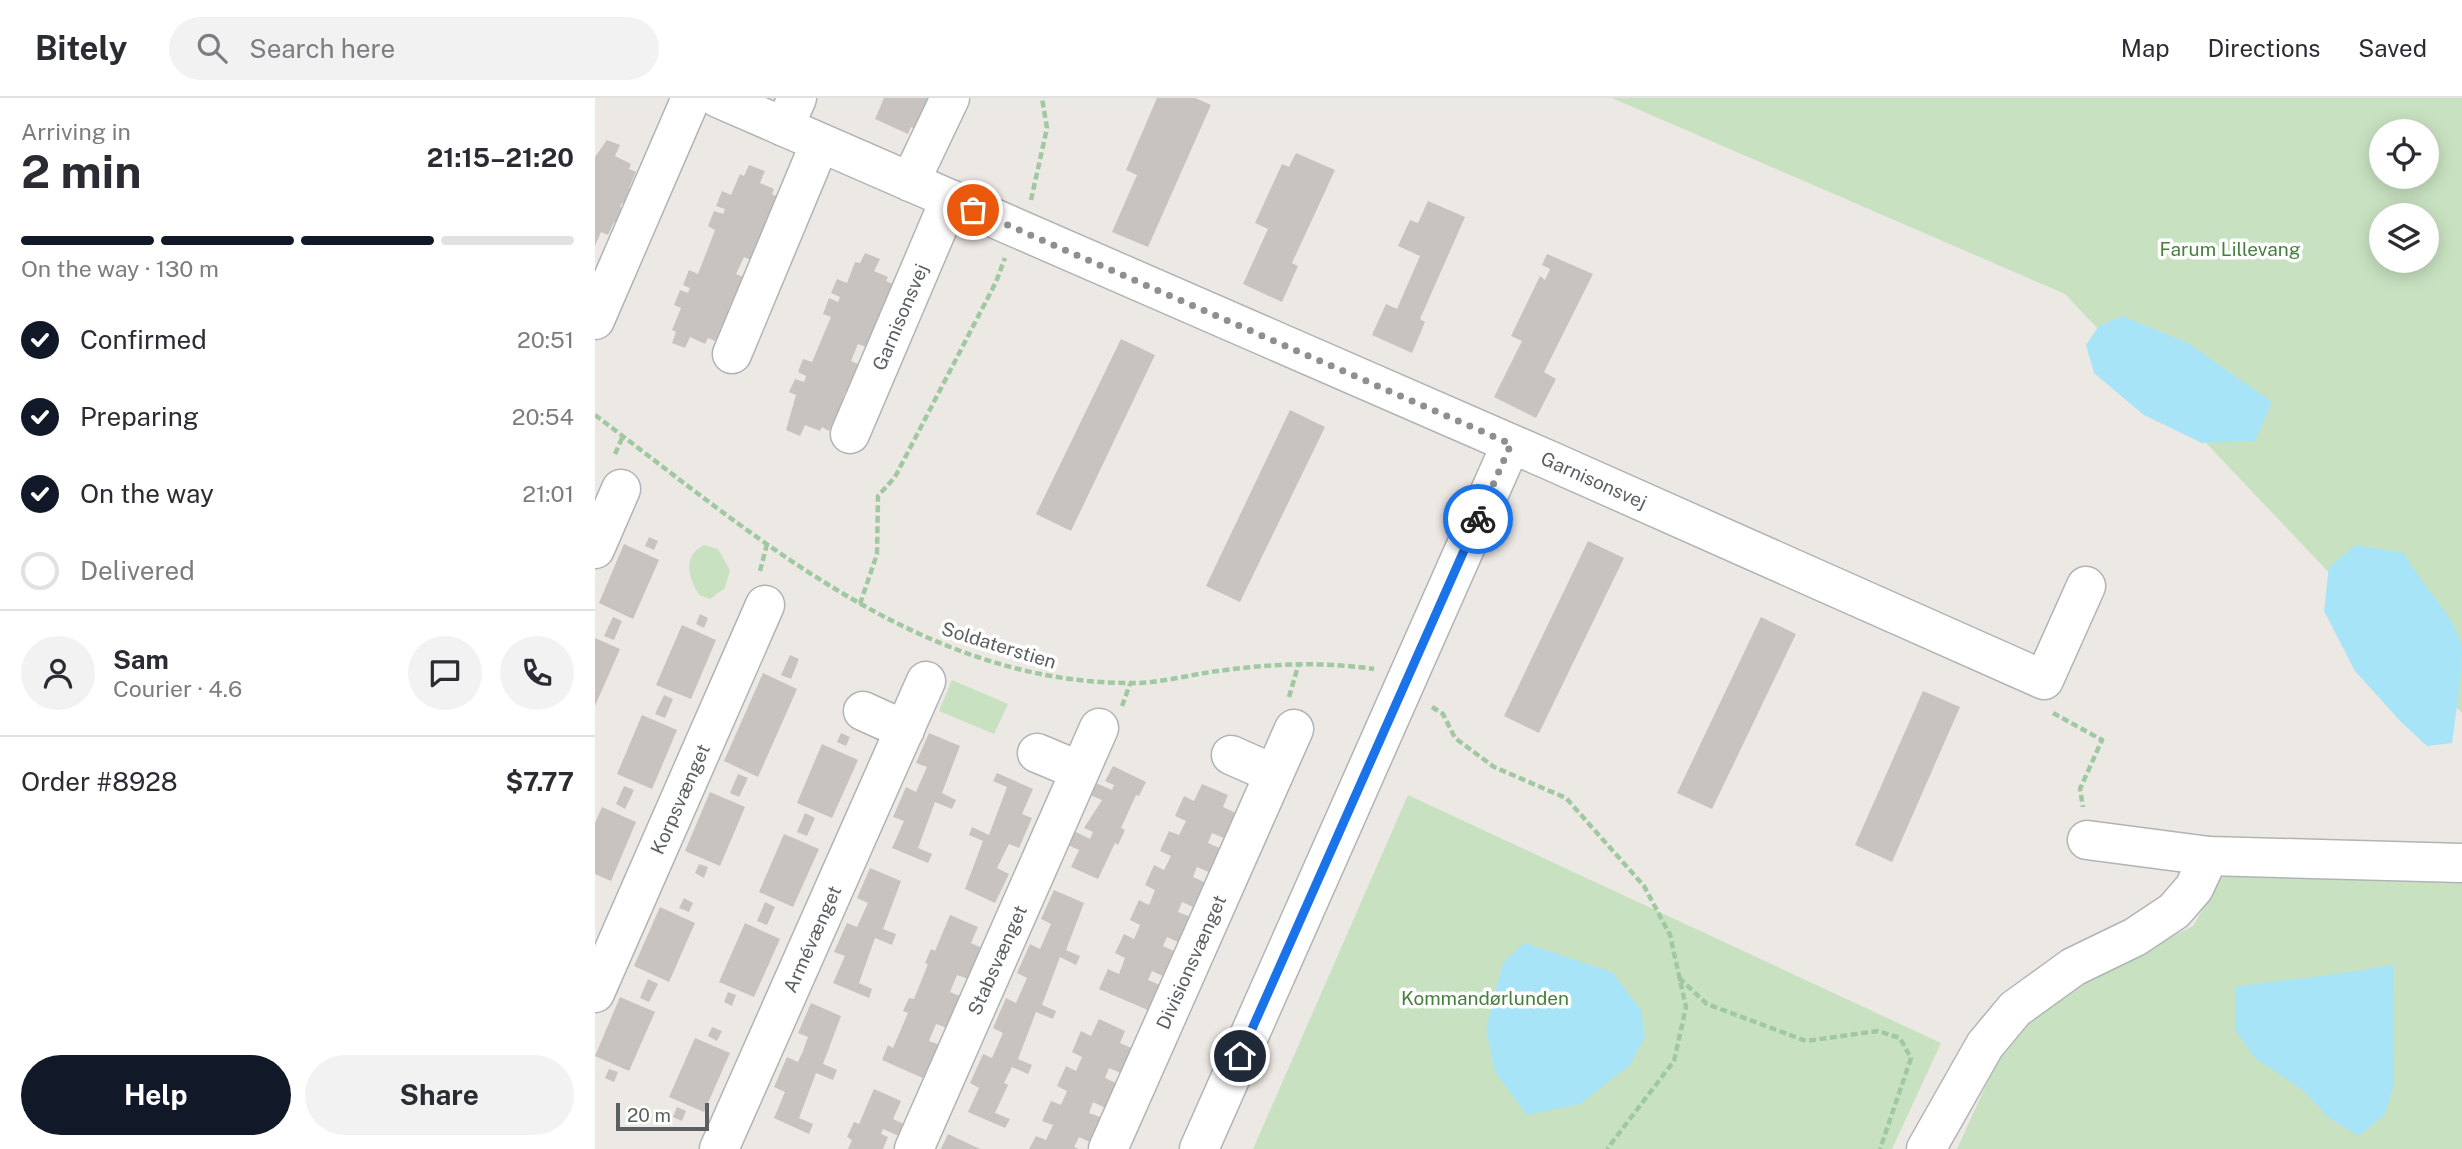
<!DOCTYPE html>
<html lang="en">
<head>
<meta charset="utf-8">
<style>
	body { margin:0; font-family:"Public Sans",sans-serif; background:#f2f2f3; color:#2b2b33; height:100vh; display:flex; flex-direction:column; font-size:26px; white-space:nowrap }
	* { box-sizing:border-box; margin:0 }
	p { font-size:23px; color:#7c7c81 }
	.icon { flex:none; width:38px; height:38px; fill:none; stroke:currentColor; stroke-width:2; stroke-linecap:round; stroke-linejoin:round }
	.map { position:relative; flex:1; overflow:hidden }
	.drawer { display:flex; flex-direction:column; background:#fff; width:595px }
	.drawer>* { flex:none }
	.tools { position:absolute; left:1774px; top:21px; display:grid; gap:14px }
	.tools a { display:grid; place-items:center; width:70px; height:70px; border-radius:50%; background:#fff; box-shadow:0 4px 18px #0003; font-size:35px }
	.scale { position:absolute; left:21px; bottom:18px; width:93px; box-sizing:border-box; padding-left:7px; border:4px solid #5b5f62; border-top:0; font-size:19px; line-height:24px; white-space:nowrap; color:#5b5f62; -webkit-text-stroke:5px #fff; paint-order:stroke }
	.pin { position:absolute; display:grid; place-items:center; width:60px; height:60px; color:#fff; margin:-30px; border:4px solid #fff; border-radius:50%; box-shadow:0 2px 7px #0007 }
	.courier { position:absolute; display:grid; place-items:center; width:70px; height:70px; margin:-35px; border:5px solid #1a73e8; border-radius:50%; background:#fff; color:#222; box-shadow:0 2px 9px #0007 }
	.head em { font-style:normal; font-weight:700 }
	.head div { display:flex; flex-direction:column-reverse }
	.head { display:flex; align-items:center; justify-content:space-between; height:119px; padding:0 21px }
	h1 { font-size:46px; font-weight:700; line-height:52px }
	.bar { display:grid; grid-template-columns:repeat(4,1fr); gap:10px 7px; align-content:center; height:84px; padding:0 21px }
	.bar i { height:9px; border-radius:5px; background:#e1e1e2 }
	.bar .current { background:#111827 }
	.bar p { grid-column:span 4 }
	.line { display:flex; align-items:center; gap:18px; padding:0 21px; border-top:2px solid #e1e1e2 }
	.line div { flex:1 }
	.round { display:grid; place-items:center; flex:none; width:74px; height:74px; border-radius:37px; background:#f2f2f3 }
	ol { padding:0 21px; list-style:none }
	li { display:flex; align-items:center; gap:21px; height:77px }
	li p { margin-inline-start:auto }
	li .icon { padding:7px; border-radius:50%; background:#111827; color:#fff; stroke-width:4 }
	li:last-child { color:#7c7c81 }
	li i { width:38px; height:38px; border:4px solid #e1e1e2; border-radius:50% }
	.cta { display:flex; gap:14px; margin-top:auto; padding:14px 21px }
	.cta a { flex:1; height:80px; border-radius:42px; background:#111827; color:#fff; font-size:28px; font-weight:700; line-height:80px; text-align:center }
	.cta a+a { background:#f2f2f3; color:#2b2b33 }
	header { display:flex; align-items:center; gap:42px; box-sizing:border-box; height:98px; padding:0 35px; background:#fff; border-bottom:2px solid #e1e1e2 }
	header strong { font-size:33px }
	nav { display:flex; gap:38px; margin-inline-start:auto; font-size:24px }
	.search { width:490px; height:63px; background:#f2f2f3; display:flex; align-items:center; gap:18px; box-sizing:border-box; padding:0 24px; border-radius:38px; color:#7c7c81; font-size:26px }
	main { display:flex; flex:1; min-height:0 }
	.map>svg:first-child { display:block }
</style>
</head>
<body>
<header>
<strong>Bitely</strong>
<div class="search"><svg class="icon" aria-label="search" viewBox="0 0 24 24"><circle cx="10" cy="10" r="6"/><path d="M15 15l6 6"/></svg>Search here</div>
<nav><a>Map</a><a>Directions</a><a>Saved</a></nav>
</header>
<main>
<section class="drawer">
<div class="head"><div><h1>2 min</h1><p>Arriving in</p></div><em>21:15–21:20</em></div>
<div class="bar"><i class="current"></i><i class="current"></i><i class="current"></i><i></i><p>On the way · 130 m</p></div>
<ol>
<li><svg class="icon" aria-label="check" viewBox="0 0 24 24"><path d="M5 12l5 5 9-10"/></svg>Confirmed<p>20:51</p></li>
<li><svg class="icon" aria-label="check" viewBox="0 0 24 24"><path d="M5 12l5 5 9-10"/></svg>Preparing<p>20:54</p></li>
<li><svg class="icon" aria-label="check" viewBox="0 0 24 24"><path d="M5 12l5 5 9-10"/></svg>On the way<p>21:01</p></li>
<li><i></i>Delivered</li>
</ol>
<div class="line" style="height:126px"><a class="round"><svg class="icon" aria-label="person" viewBox="0 0 24 24"><circle cx="12" cy="8" r="4"/><path d="M4 21q1-7 8-7t8 7"/></svg></a><div><b>Sam</b><p>Courier · 4.6</p></div><a class="round"><svg class="icon" aria-label="chat" viewBox="0 0 24 24"><path d="M4 5h16v11H9l-5 4z"/></svg></a><a class="round"><svg class="icon" aria-label="phone" viewBox="0 0 24 24"><path d="M5 4h4l2 5-3 2q2 4 5 5l2-3 5 2v4C11 20 4 13 5 4z"/></svg></a></div>
<div class="line" style="height:91px"><div>Order #8928</div><b>$7.77</b></div>
<div class="cta"><a>Help</a><a>Share</a></div>
</section>
<div class="map">
<svg width="1867" height="1051" viewBox="0 0 1867 1051">
	<rect width="100%" height="100%" fill="#ece8e3"/>
	<!-- green -->
	<g fill="#c8e2c1" fill-rule="evenodd">
		<path d="M1017 0H1867V615L1470 196ZM1787 33H1832V79H1787ZM1787 117H1832V163H1787Z"/>
		<path d="M109 447 123 451 135 472 130 490 115 501 104 497C93 478 87 459 109 447Z"/>
		<polygon points="357,582 413,606 399,636 344,613"/>
		<polygon points="813,697 1346,945 1297,1051 658,1051"/>
		<polygon points="1630,773 1867,783 1867,1051 1362,1051 1412,941 1467,894 1598,828"/>
	</g>
	<!-- water -->
	<g fill="#a8e4f7">
		<polygon points="1527,218 1593,245 1677,304 1660,343 1607,345 1549,317 1499,275 1491,247 1504,228"/>
		<path d="M1761 447 1809 455C1825 486 1857 513 1867 548 1867 576 1861 617 1857 645L1832 648 1806 624 1760 573 1729 513 1734 469Z"/>
		<polygon points="929,845 1017,874 1046,912 1050,939 1035,967 985,1006 932,1017 900,974 891,931 908,865"/>
		<path d="M1798 867 1799 987 1790 1016 1764 1038 1734 1020 1709 993 1660 960 1640 932V889C1693 881 1745 877 1798 867Z"/>
	</g>
	<!-- building -->
	<g fill="#c8c3bf">
		<polygon points="289,0 335,0 322,32 316,29 313,36 280,21"/>
		<polygon points="562,0 600,0 616,7 553,149 517,134 542,77 531,72"/>
		<polygon points="12,42 25,47 20,58 36,66 34,71 41,74 34,90 39,92 32,107 27,105 25,109 30,111 23,126 19,124 13,137 6,134 0,148 0,59"/>
		<polygon points="701,55 740,72 697,165 703,168 687,204 648,186 673,131 660,125 687,66 694,69"/>
		<polygon points="154,67 170,73 165,85 179,91 177,96 183,99 174,132 169,130 167,134 172,136 156,162 149,159 141,176 148,179 142,193 146,195 140,209 135,207 133,212 137,214 131,229 127,227 120,243 113,240 110,246 95,239 90,250 77,245 81,234 77,232 86,210 79,207 85,192 93,195 95,190 88,187 94,172 103,176 120,132 113,128 119,113 128,116 130,111 121,108 127,93 136,97 145,76 149,78"/>
		<polygon points="833,103 870,119 825,221 830,224 817,255 777,237 791,206 802,211 825,158 803,148 815,122 823,125"/>
		<polygon points="270,155 285,161 279,173 293,179 291,183 298,186 289,219 284,217 282,221 287,223 281,238 276,236 271,249 263,246 256,263 263,266 257,280 261,282 255,296 250,294 248,299 253,301 246,317 242,315 234,333 227,329 225,333 210,327 205,338 191,332 201,297 194,294 200,281 209,284 211,278 203,274 208,261 217,264 236,219 228,216 234,200 243,204 245,199 236,195 242,181 252,185 260,164 265,165"/>
		<polygon points="952,156 998,176 949,274 961,281 941,320 899,299 927,243 916,238 945,178 950,182 955,171 947,167"/>
		<polygon points="526,241 560,257 476,433 441,416"/>
		<polygon points="695,312 730,329 645,504 611,488"/>
		<polygon points="54,439 63,443 59,452 50,448"/>
		<polygon points="993,443 1029,460 944,635 909,618"/>
		<polygon points="29,446 64,462 38,521 4,505"/>
		<polygon points="105,516 113,520 109,530 101,526"/>
		<polygon points="18,519 27,523 19,542 9,538"/>
		<polygon points="1166,519 1201,536 1117,711 1082,695"/>
		<polygon points="87,527 121,542 96,601 61,587"/>
		<polygon points="0,540 25,551 0,608"/>
		<polygon points="195,557 204,561 196,581 186,577"/>
		<polygon points="168,575 202,591 163,679 129,663"/>
		<polygon points="1328,593 1365,609 1297,764 1260,747"/>
		<polygon points="69,597 78,601 70,620 60,616"/>
		<polygon points="47,617 82,632 57,691 22,676"/>
		<polygon points="246,635 255,639 251,648 242,644"/>
		<polygon points="334,635 365,648 347,695 361,702 357,711 340,704 323,750 337,756 333,765 297,750 309,723 298,719 311,689 321,694 332,669 321,665"/>
		<polygon points="227,646 263,662 237,720 202,705"/>
		<polygon points="518,668 551,684 544,698 541,697 526,730 530,732 523,747 520,745 503,781 476,769 484,752 473,747 479,733 495,741 498,734 489,730 507,702 495,697 501,685 517,692 519,687 510,683"/>
		<polygon points="402,675 438,691 427,716 437,720 424,750 414,746 402,770 414,776 400,805 370,791 388,743 374,737 377,729 394,737 412,689 398,683"/>
		<polygon points="143,676 153,680 144,699 135,695"/>
		<polygon points="607,686 633,697 628,709 643,716 631,741 617,735 613,745 627,751 616,775 602,769 598,779 611,785 600,810 587,804 583,814 596,819 585,845 572,839 568,848 581,854 570,879 557,873 553,882 567,888 555,913 504,891 513,871 524,876 530,860 520,855 529,836 539,841 545,827 535,822 544,802 554,807 560,792 550,787 559,767 569,772 576,758 565,753 574,733 584,737 591,723 580,718 589,698 599,703"/>
		<polygon points="29,688 39,692 30,711 21,706"/>
		<polygon points="115,694 150,709 125,768 90,753"/>
		<polygon points="7,709 41,724 16,783 0,776 0,725"/>
		<polygon points="210,715 220,720 212,738 202,734"/>
		<polygon points="189,736 224,751 198,809 164,794"/>
		<polygon points="104,766 113,769 109,780 100,775"/>
		<polygon points="275,770 306,783 288,831 301,836 297,847 280,840 264,885 277,891 274,900 238,885 250,858 239,854 252,825 262,829 273,805 262,800"/>
		<polygon points="459,792 489,805 471,852 485,858 481,867 465,859 447,907 461,913 458,921 441,914 423,961 437,967 433,976 417,969 409,985 413,987 400,1015 415,1021 410,1030 373,1014 384,990 375,985 388,956 397,960 408,935 398,930 411,900 421,905 432,880 422,875 435,846 445,851 456,826 446,821"/>
		<polygon points="89,800 98,805 94,814 84,810"/>
		<polygon points="170,804 180,809 172,827 162,823"/>
		<polygon points="65,809 100,825 74,884 39,868"/>
		<polygon points="355,817 383,829 376,845 387,850 373,881 362,877 355,894 365,898 352,930 341,926 334,943 345,947 330,981 287,962 293,947 298,950 313,915 308,913 314,900 319,901 333,866 330,865 336,851 340,853"/>
		<polygon points="150,825 185,841 159,899 124,884"/>
		<polygon points="53,881 63,886 54,904 45,900"/>
		<polygon points="133,894 141,897 137,908 129,904"/>
		<polygon points="25,899 60,914 34,973 0,958"/>
		<polygon points="216,905 246,918 228,966 242,972 238,982 221,975 204,1020 218,1026 214,1036 179,1020 190,994 179,989 192,959 203,964 208,953 213,939 203,935"/>
		<polygon points="504,921 530,933 525,945 539,951 528,976 514,970 510,980 523,986 512,1011 498,1004 494,1015 508,1020 497,1045 484,1039 479,1049 484,1051 434,1051 441,1038 451,1042 458,1027 447,1023 456,1003 466,1007 472,993 462,988 471,968 481,973 487,959 477,954 486,933 496,938"/>
		<polygon points="117,929 127,933 122,943 113,938"/>
		<polygon points="100,940 135,955 109,1014 74,999"/>
		<polygon points="14,971 23,974 19,984 10,980"/>
		<polygon points="279,991 306,1003 298,1021 309,1026 304,1038 288,1031 286,1036 293,1039 288,1051 253,1051 257,1042 252,1039 259,1024 264,1026"/>
		<polygon points="82,1009 91,1013 87,1023 78,1019"/>
		<polygon points="353,1036 385,1051 346,1051"/>
	</g>
	<g fill="none" stroke-linecap="round" stroke-linejoin="round">
		<!-- minor casing -->
		<g stroke="#b0b4b7" stroke-width="41">
			<g id="minor">
				<polyline points="123,0 956,363 1449,582 1491,488"/>
				<polyline points="189,29 202,0"/>
				<polyline points="315,84 355,0"/>
				<polyline points="0,222 96,0"/>
				<polyline points="137,256 225,45"/>
				<polyline points="255,336 355,101"/>
				<polyline points="0,451 26,391"/>
				<polyline points="268,613 310,632"/>
				<polyline points="442,655 485,673"/>
				<polyline points="636,657 679,676"/>
				<polyline points="1492,742 1614,758 1867,765"/>
				<polyline points="0,895 170,507"/>
				<polyline points="124,1051 331,583"/>
				<polyline points="319,1051 504,630"/>
				<polyline points="513,1051 699,631"/>
				<polyline points="604,1051 916,346"/>
				<polyline points="1331,1051 1390,947 1420,911 1478,869 1540,839 1579,813 1599,790 1614,758"/>
			</g>
		</g>
		<!-- path -->
		<g stroke="#a0c9a2" stroke-width="4.5" stroke-dasharray="7 3.5" stroke-linecap="butt">
			<polyline points="436,102 452,30 447,0"/>
			<path d="M0 317C158 436 324 584 533 585 560 586 589 578 616 574 671 566 724 563 779 571"/>
			<polyline points="20,356 28,338"/>
			<polyline points="165,473 172,446"/>
			<polyline points="265,506 282,456 283,398 300,379 401,184 410,160"/>
			<polyline points="694,599 704,565"/>
			<polyline points="527,608 535,586"/>
			<polyline points="837,609 848,616 860,640 899,669 971,700 1049,788 1075,837 1091,909 1079,963 1012,1051"/>
			<polyline points="1458,615 1507,642 1485,691 1488,709"/>
			<polyline points="1084,880 1112,906 1211,943 1283,933 1305,940 1316,960 1285,1051"/>
		</g>
		<!-- minor -->
		<use href="#minor" stroke="#fff" stroke-width="38"/>
	</g>
	<g fill="none" stroke-linecap="round" stroke-linejoin="round">
		<!-- done -->
		<polyline stroke="#8e8f8f" stroke-width="7" stroke-dasharray="0 12.6" points="378,112 916,346 883,421"/>
		<!-- route -->
		<polyline stroke="#1a73e8" stroke-width="9" points="645,958 883,421"/>
	</g>
	<g text-anchor="middle" dominant-baseline="central" stroke-width="7" stroke-linejoin="round" paint-order="stroke">
		<!-- park labels -->
		<g font-size="19" fill="#46803c" stroke="#fff">
			<text x="1635" y="151">Farum Lillevang</text>
			<text x="890" y="900">Kommandørlunden</text>
		</g>
		<!-- street labels -->
		<g font-size="19" fill="#5b5f62" stroke="#fff">
			<text transform="translate(305 219) rotate(-67)">Garnisonsvej</text>
			<text transform="translate(999 382) rotate(24)">Garnisonsvej</text>
			<text transform="translate(404 547) rotate(17)">Soldaterstien</text>
			<text transform="translate(85 701) rotate(-66)">Korpsvænget</text>
			<text transform="translate(217 841) rotate(-66)">Armévænget</text>
			<text transform="translate(402 862) rotate(-66)">Stabsvænget</text>
			<text transform="translate(596 864) rotate(-66)">Divisionsvænget</text>
		</g>
	</g>
</svg>
<div class="tools">
<a><svg class="icon" aria-label="locate" viewBox="0 0 24 24"><circle cx="12" cy="12" r="6"/><path d="M12 2v4M12 18v4M2 12h4M18 12h4"/></svg></a>
<a><svg class="icon" aria-label="layers" viewBox="0 0 24 24"><path d="M12 4l9 5-9 5-9-5zM3 14l9 5 9-5"/></svg></a>
</div>
<div class="scale">20 m</div>
<div class="pin" style="left:378px;top:112px;background:#ea580c"><svg class="icon" aria-label="bag" viewBox="0 0 24 24"><path d="M5 8h14l-1 12H6zM9 8a3 3 0 0 1 6 0"/></svg></div>
<div class="pin" style="left:645px;top:958px;background:#1f2937"><svg class="icon" aria-label="home" viewBox="0 0 24 24"><path d="M3 11l9-7 9 7M6 9v11h12V9"/></svg></div>
<div class="courier" style="left:883px;top:421px"><svg class="icon" aria-label="bike" viewBox="0 0 24 24"><circle cx="6" cy="16" r="4"/><circle cx="18" cy="16" r="4"/><path d="M6 16l4-8h5l3 8M10 8l3 8H6M13 5h3"/></svg></div>
</div>
</main>
</body>
</html>
